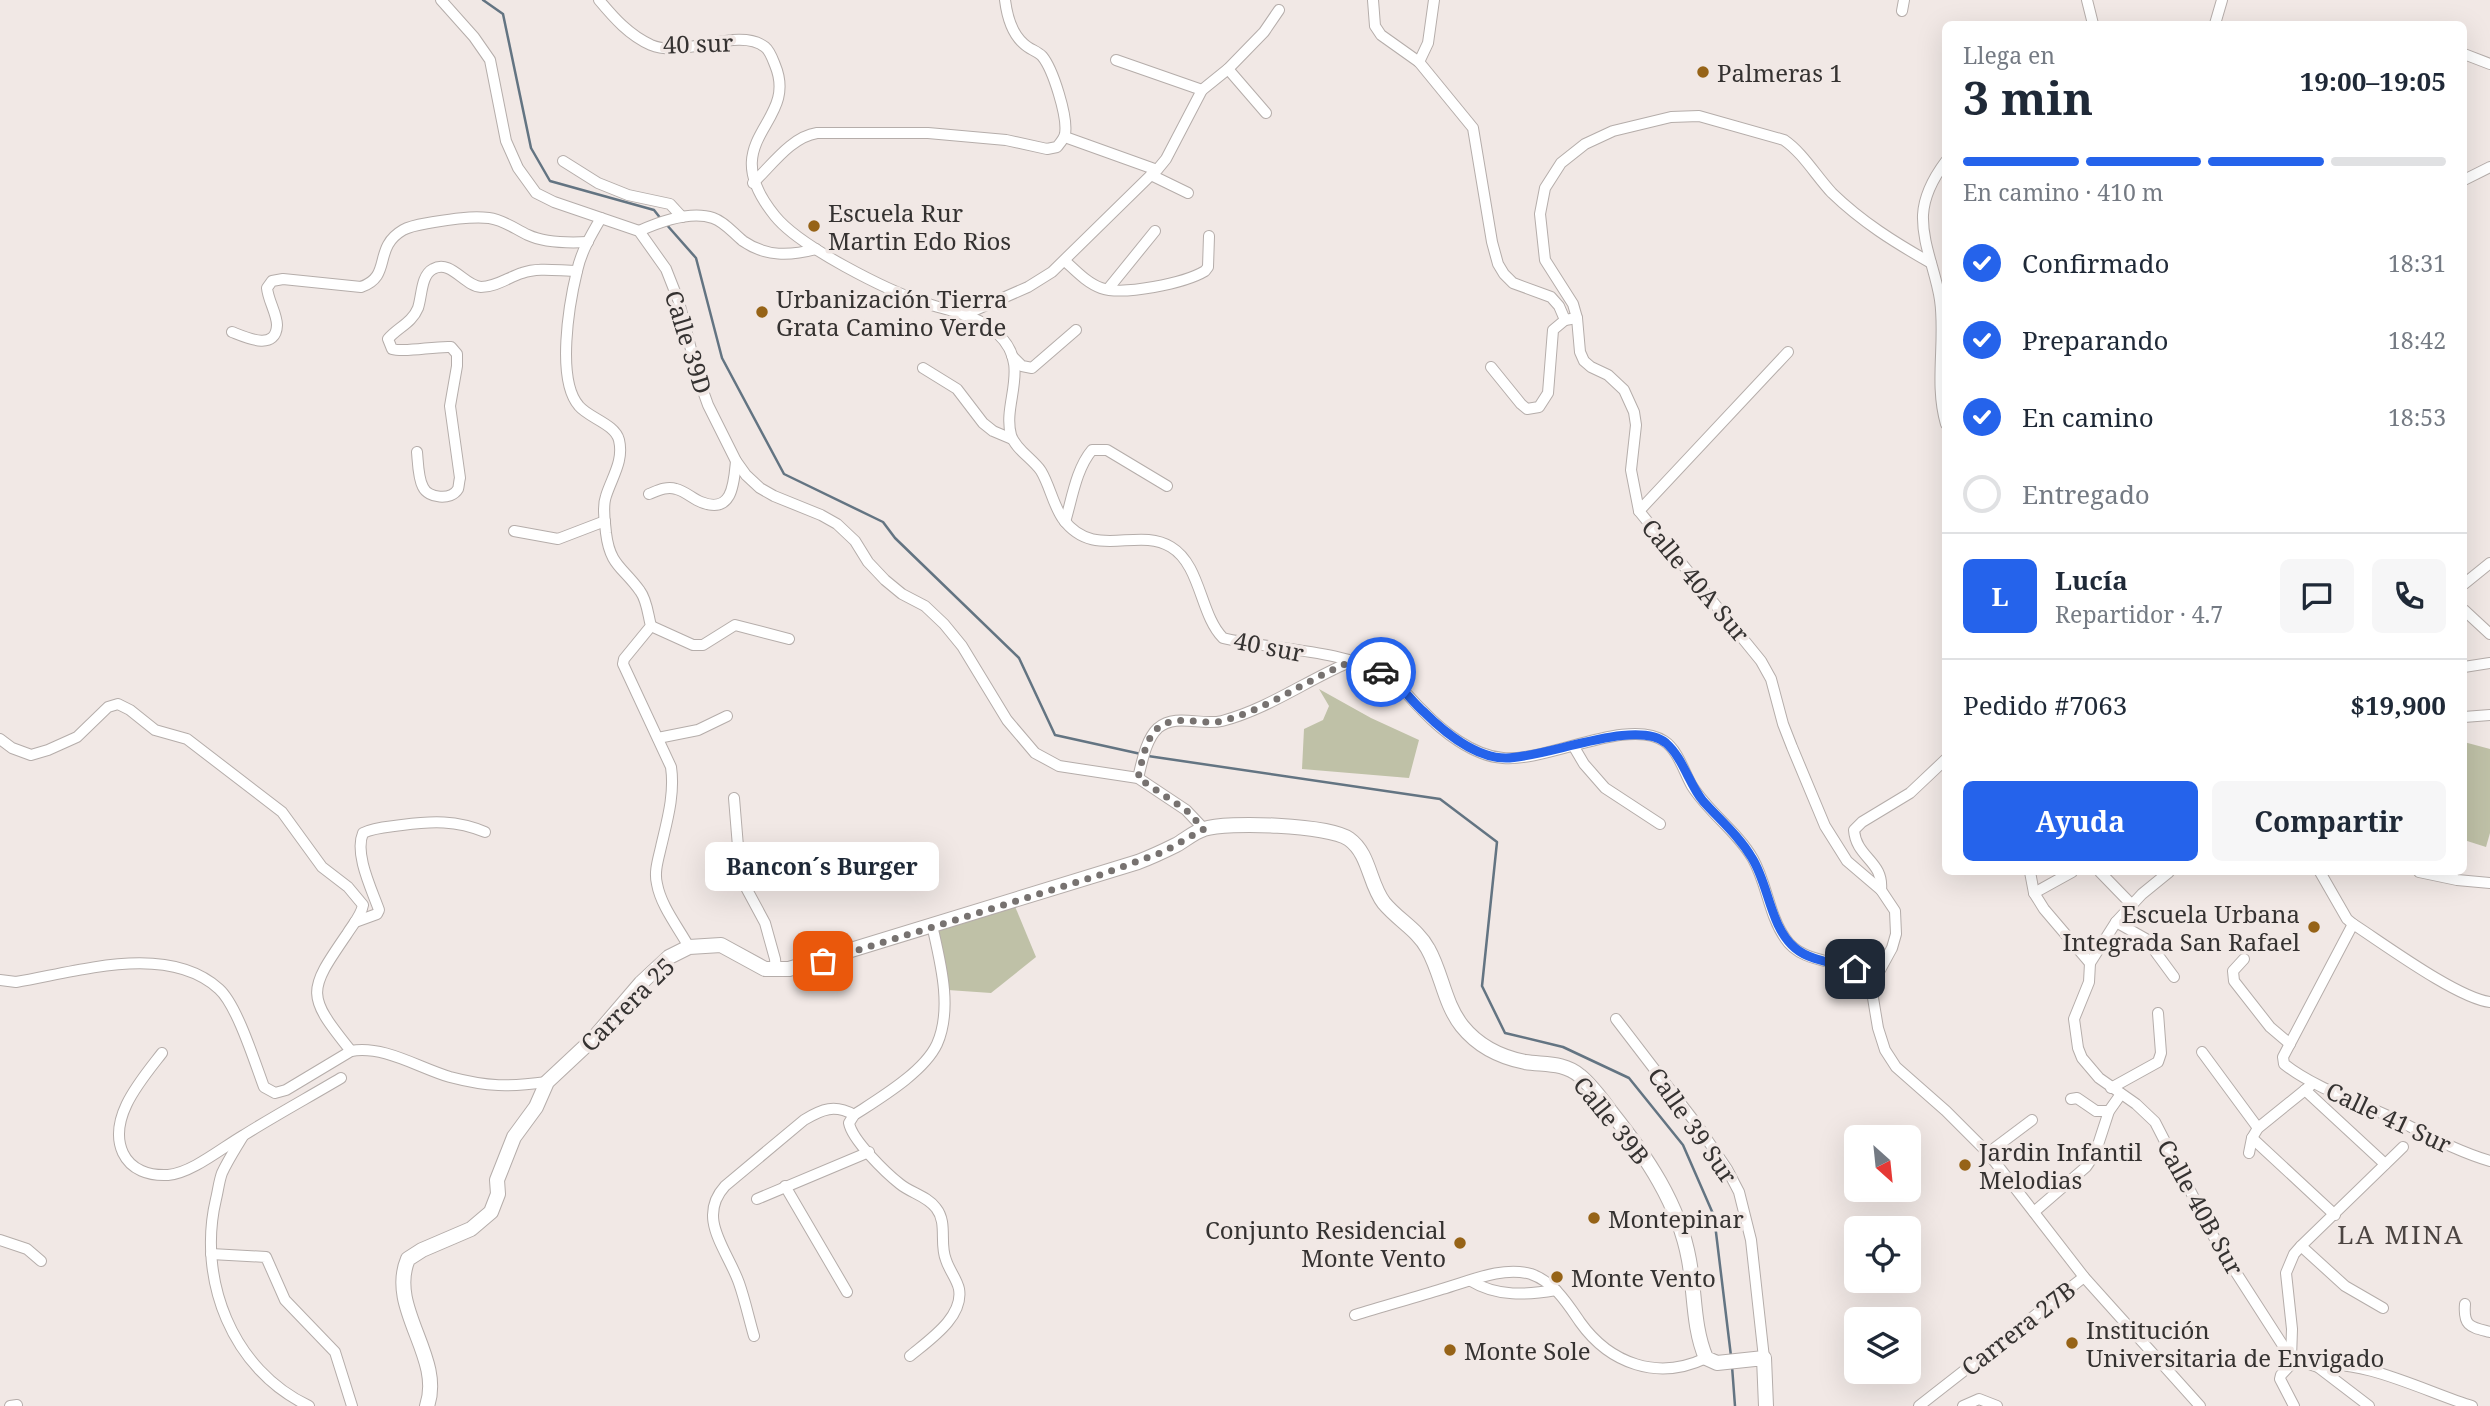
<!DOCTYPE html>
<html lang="es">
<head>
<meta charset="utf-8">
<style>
	body { margin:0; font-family:"Noto Serif",serif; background:#f6f6f7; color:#1f2937; height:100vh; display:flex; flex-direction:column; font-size:26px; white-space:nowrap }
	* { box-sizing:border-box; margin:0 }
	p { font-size:23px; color:#747a83 }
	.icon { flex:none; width:38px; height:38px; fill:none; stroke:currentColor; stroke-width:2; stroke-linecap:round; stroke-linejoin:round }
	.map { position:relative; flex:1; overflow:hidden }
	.side { position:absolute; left:1942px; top:21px; width:525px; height:854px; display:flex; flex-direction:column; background:#fff; border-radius:10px; box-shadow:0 7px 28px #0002 }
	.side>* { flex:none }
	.needle { width:46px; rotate:153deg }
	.tools { position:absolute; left:1844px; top:1125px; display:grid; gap:14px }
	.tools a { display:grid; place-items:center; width:77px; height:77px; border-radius:10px; background:#fff; box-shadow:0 7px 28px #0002; font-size:35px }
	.pin { position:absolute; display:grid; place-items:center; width:60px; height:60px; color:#fff; margin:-30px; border-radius:14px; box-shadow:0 4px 10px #0006 }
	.courier { position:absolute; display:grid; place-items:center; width:70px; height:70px; margin:-35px; border:5px solid #2563eb; border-radius:50%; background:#fff; color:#222; box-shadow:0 2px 9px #0007 }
	.bubble { position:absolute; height:49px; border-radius:10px; background:#fff; box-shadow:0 7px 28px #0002; font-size:23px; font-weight:700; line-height:49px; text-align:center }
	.head em { font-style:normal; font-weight:700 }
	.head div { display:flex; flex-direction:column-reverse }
	.head { display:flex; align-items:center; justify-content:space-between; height:119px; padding:0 21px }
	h1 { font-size:46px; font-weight:700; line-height:52px }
	.bar { display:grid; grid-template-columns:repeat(4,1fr); gap:10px 7px; align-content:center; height:84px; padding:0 21px }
	.bar i { height:9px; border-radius:5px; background:#e0e1e3 }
	.bar .on { background:#2563eb }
	.bar p { grid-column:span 4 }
	.line { display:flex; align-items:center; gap:18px; padding:0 21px; border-top:2px solid #e0e1e3 }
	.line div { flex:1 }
	.round { display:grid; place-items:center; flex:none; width:74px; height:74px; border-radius:10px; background:#f6f6f7 }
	ol { padding:0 21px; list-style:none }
	li { display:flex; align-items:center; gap:21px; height:77px }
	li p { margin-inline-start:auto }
	li .icon { padding:7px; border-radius:50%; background:#2563eb; color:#fff; stroke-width:4 }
	li:last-child { color:#747a83 }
	li i { width:38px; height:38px; border:4px solid #e0e1e3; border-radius:50% }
	.cta { display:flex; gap:14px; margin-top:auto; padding:14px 21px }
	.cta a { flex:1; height:80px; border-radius:10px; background:#2563eb; color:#fff; font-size:28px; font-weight:700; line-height:80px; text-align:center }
	.cta a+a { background:#f6f6f7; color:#1f2937 }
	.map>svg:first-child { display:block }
</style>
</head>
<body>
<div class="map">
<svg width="2490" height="1406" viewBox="0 0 2490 1406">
	<rect width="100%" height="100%" fill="#f1e8e5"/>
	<!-- green -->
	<g fill="#bfc1a7">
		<polygon points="1319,689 1371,718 1419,740 1409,778 1302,769 1304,729 1323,720 1329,706"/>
		<polygon points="2464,742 2490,749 2490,833 2486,847 2464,840"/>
		<polygon points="1014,904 1036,957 991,993 948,990 938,928"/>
	</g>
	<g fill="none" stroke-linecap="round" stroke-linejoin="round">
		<!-- stream -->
		<g stroke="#637482" stroke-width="2.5">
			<polyline points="483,0 503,14 531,148 550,181 654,210 661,219"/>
			<polyline points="666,224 696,258 722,358 784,474 883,522 895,538 1019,658 1055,735 1141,754"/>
			<polyline points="1148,756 1440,799 1497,842 1482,986 1505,1033 1563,1047 1629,1078 1683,1145 1714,1216 1731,1356"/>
			<polyline points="1732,1366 1735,1406"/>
		</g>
		<!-- minor casing -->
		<g stroke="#b5adaa" stroke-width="12">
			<g id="minor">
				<polyline points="441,0 474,37 490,60 506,141 518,168 536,193 554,202 639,231 666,269 679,302 698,377 708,405 736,461 746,475 760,488 774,496 821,515 837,524 855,541 868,562 885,580 902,594 925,606 944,624 962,646 1007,720 1035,753 1059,766 1138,778 1186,810 1204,829"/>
				<path d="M599 0C614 18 629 35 651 45 684 59 738 26 765 47 770 51 773 60 775 65 800 125 712 138 775 216 800 247 886 290 925 303 949 311 979 315 998 334 1032 366 1002 402 1011 435 1015 449 1033 459 1041 471 1050 486 1053 505 1063 519 1094 561 1137 526 1171 547 1201 565 1200 615 1223 638 1272 650 1340 649 1383 674 1399 682 1409 698 1422 710 1442 731 1473 756 1503 758 1547 762 1628 717 1664 741 1678 750 1684 772 1692 786 1709 813 1737 831 1753 859 1767 884 1769 915 1785 938 1804 968 1850 957 1874 981"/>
				<polyline points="1373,0 1375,26 1381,35 1419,62 1428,43 1434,0"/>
				<polyline points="2087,0 2093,24"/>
				<polyline points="1902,11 1904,0"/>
				<polyline points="2215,24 2222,0"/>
				<polyline points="2464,54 2490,64"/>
				<polyline points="1116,60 1202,90"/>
				<polyline points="1419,62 1473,128 1492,242 1498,264 1504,274 1513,283 1551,297 1559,306 1565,320 1577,318"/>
				<polyline points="1228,69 1266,113"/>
				<polyline points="1065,137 1157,170 1166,159 1202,90 1228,69 1264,32 1279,10"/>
				<polyline points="563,161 598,183 628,195 670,204 682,217"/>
				<path d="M1946 161C1934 177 1924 195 1923 215 1922 244 1936 272 1940 300 1946 341 1934 383 1946 424"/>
				<polyline points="1155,172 1151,175 1188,193"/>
				<polyline points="2464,180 2490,167"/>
				<path d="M753 183C772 165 791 137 817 133H928L1006 140 1047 149 1057 147C1060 143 1064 139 1065 134 1068 117 1053 69 1042 56 1037 51 1029 49 1024 44 1011 33 1007 16 1005 0"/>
				<path d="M601 218C591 235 581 252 577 271 569 304 556 380 579 406 589 418 615 424 619 440 624 461 612 477 606 496 602 507 605 521 606 533 610 566 623 567 640 591 647 600 648 615 651 626L624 659 623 664 671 767C675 794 667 821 661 847 658 860 654 872 657 884 661 906 678 927 689 947"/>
				<path d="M639 231C659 222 690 210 713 218 725 222 733 233 743 241 766 257 790 256 816 249"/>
				<path d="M1065 261C1076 271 1087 283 1101 288 1123 296 1185 283 1205 271L1208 267 1209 236"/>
				<path d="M1931 263C1894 242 1862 222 1832 193 1816 176 1803 153 1784 140L1699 116 1671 117 1613 131 1585 144 1561 163 1545 188 1540 214 1545 260 1573 304 1577 318 1580 352 1584 361 1591 367 1608 375 1624 390 1634 412 1636 425 1631 470 1639 511 1761 661 1771 679 1783 724 1792 747 1825 826 1847 861 1881 890 1895 911 1896 934 1892 948 1874 981 1873 998 1878 1028 1885 1050 1896 1067 1946 1111 1988 1153 2084 1277 2200 1406"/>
				<polyline points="1108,289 1155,231"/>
				<polyline points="964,315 1028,287 1052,272 1151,175"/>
				<path d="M232 332C245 337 276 352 277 325 277 314 268 300 267 288L272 281 283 279 361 287C393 276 372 248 403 230 412 225 424 224 434 222 452 219 471 216 489 218 504 220 515 229 528 235 545 243 569 243 588 242"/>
				<polyline points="1012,356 1022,366 1032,368 1076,330"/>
				<polyline points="1491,367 1521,404 1527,409 1539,407 1548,393 1553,330 1565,320"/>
				<polyline points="923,368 957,389 983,423 993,431 1012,439"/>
				<path d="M417 452C418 462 418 478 423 487 428 498 451 501 458 489 459 486 459 481 460 478L450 406 457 366V354L451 347C433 346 406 353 392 349L388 339C397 328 412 323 418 308 422 296 421 275 433 269 451 259 464 286 481 287 496 287 509 277 522 273 539 267 559 271 577 271"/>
				<path d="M649 494C657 491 666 486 676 489 685 491 693 499 701 502 733 515 734 482 736 461"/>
				<polyline points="1639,511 1788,352"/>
				<path d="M1065 522C1072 499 1076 469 1092 450H1107L1167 486"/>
				<polyline points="514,531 558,539 605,521"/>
				<polyline points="2464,584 2490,563"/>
				<polyline points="2464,610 2490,634"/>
				<polyline points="651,626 693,645 703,645 735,625 789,639"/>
				<polyline points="2464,667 2490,663"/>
				<polyline points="2464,717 2490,715"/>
				<polyline points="658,738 698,730 727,716"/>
				<path d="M0 739 12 748 31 755 48 750 77 737 108 707 118 704 130 710 155 730 187 739 282 812 322 867 348 887 363 905C361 916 353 924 347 934 307 992 306 995 351 1051"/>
				<polyline points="1574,747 1584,764 1605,788 1660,824"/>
				<path d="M1138 778C1142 762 1146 739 1158 728 1176 713 1201 726 1222 721 1268 709 1307 680 1350 662"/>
				<polyline points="734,798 740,871 744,884 765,923 775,959 776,971"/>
				<polyline points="2030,872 2034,893 2044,909 2090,963"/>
				<polyline points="2100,872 2132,905"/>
				<polyline points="2169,872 2142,894 2116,922 2090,963 2089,982 2074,1019 2078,1048 2082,1058 2099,1078 2136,1104 2155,1122 2217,1243 2291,1358 2318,1367 2369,1406"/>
				<path d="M2320 872 2347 919 2353 924C2384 944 2457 998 2490 1002"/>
				<polyline points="2419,872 2457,880 2490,883"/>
				<path d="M1881 890C1884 861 1856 858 1854 830L1862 822 1910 793 1946 759"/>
				<polyline points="2034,893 2072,872"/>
				<path d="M355 922 377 914 379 910C372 890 354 854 363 833 375 827 388 827 402 825 432 821 456 820 485 832"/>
				<polyline points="2116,922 2146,939 2174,977"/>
				<path d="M2353 924 2283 1057 2284 1064C2313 1087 2353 1100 2386 1115 2421 1131 2453 1150 2490 1161"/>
				<polyline points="2244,959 2233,971 2234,981 2270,1027 2290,1044"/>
				<path d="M0 980 16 982C77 972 167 942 219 989 237 1005 255 1063 264 1087L275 1093 286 1090 351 1051C384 1045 419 1068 450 1077 488 1087 509 1087 547 1082"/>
				<polyline points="1616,1019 1698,1126 1727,1169 1739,1192 1751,1240 1764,1358"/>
				<polyline points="2202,1052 2258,1128"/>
				<path d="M162 1053C142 1079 107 1118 123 1153 131 1170 149 1176 168 1175 192 1173 223 1147 244 1135 276 1115 309 1097 341 1078"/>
				<polyline points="2111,1088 2158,1062 2161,1053 2158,1013"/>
				<polyline points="2305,1090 2385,1164"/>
				<polyline points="2071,1099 2077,1098 2096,1111 2109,1111"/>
				<path d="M243 1136C236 1148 228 1160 222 1173 219 1181 218 1191 216 1199 197 1279 232 1370 309 1406"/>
				<polyline points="2252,1138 2335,1215"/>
				<polyline points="1988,1153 2032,1120"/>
				<polyline points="2249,1153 2252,1138 2258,1128 2310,1086"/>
				<polyline points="785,1186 847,1292"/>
				<polyline points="757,1199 869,1152"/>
				<polyline points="2034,1212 2086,1167 2095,1154 2109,1111 2121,1094"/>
				<polyline points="0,1240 27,1249 41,1261"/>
				<polyline points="2301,1246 2345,1286 2383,1308"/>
				<polyline points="211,1254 266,1257 285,1300 335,1352 352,1406"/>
				<path d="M1471 1281C1497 1297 1527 1295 1556 1290"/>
				<path d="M2465 1304C2463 1327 2471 1327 2490 1332"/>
				<path d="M1355 1315C1384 1306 1413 1298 1442 1289 1470 1281 1502 1266 1531 1274 1554 1282 1567 1303 1580 1322 1610 1364 1658 1381 1706 1358"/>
				<path d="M754 1336C749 1319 745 1300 739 1283 727 1249 696 1218 725 1186L804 1120C822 1109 835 1104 854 1115"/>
				<path d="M910 1356C929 1340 964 1317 959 1289 957 1279 949 1270 946 1260 939 1243 948 1223 936 1208 927 1196 911 1193 900 1184 886 1173 852 1140 849 1123L854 1115C880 1098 924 1072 937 1044 953 1008 940 961 932 925"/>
				<polyline points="2291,1358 2292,1329 2286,1273 2294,1254 2301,1246 2403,1147"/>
				<path d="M2318 1367C2358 1356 2431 1394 2472 1406"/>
				<polyline points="10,1406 17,1405"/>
				<polyline points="1919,1406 2084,1277"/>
				<polyline points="1963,1406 1979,1399 1997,1406"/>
				<polyline points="2294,1406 2280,1379 2281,1375 2295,1360"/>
			</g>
		</g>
		<!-- tertiary casing -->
		<g stroke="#b5adaa" stroke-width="16">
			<path id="tertiary" d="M427 1406C444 1357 387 1308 408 1259L422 1250 471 1229 491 1212 498 1194 497 1180 514 1137 536 1107 547 1082 593 1039 641 983 669 957 689 947 721 945 765 969H789L1138 862C1151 857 1164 851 1176 845 1185 840 1194 832 1204 829 1227 821 1329 825 1349 839 1370 854 1369 884 1384 903 1398 920 1418 930 1428 949 1442 974 1444 1003 1462 1026 1478 1046 1500 1057 1525 1062 1544 1065 1564 1062 1580 1076 1592 1086 1602 1100 1611 1112 1646 1156 1679 1204 1689 1260 1695 1292 1693 1328 1706 1358L1717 1363 1764 1358 1766 1406"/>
		</g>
		<!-- minor -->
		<use href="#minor" stroke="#fff" stroke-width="10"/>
		<!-- tertiary -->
		<use href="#tertiary" stroke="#fff" stroke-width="14"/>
	</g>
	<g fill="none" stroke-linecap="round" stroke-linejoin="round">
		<!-- done -->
		<path stroke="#777270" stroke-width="7" stroke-dasharray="0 12.6" d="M823 961 1097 876 1163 852 1204 829 1186 810 1138 778C1142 762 1145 739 1158 728 1176 713 1201 726 1222 721 1268 709 1306 680 1350 662L1381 672"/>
		<!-- route -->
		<path stroke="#2563eb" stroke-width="9" d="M1381 672C1399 681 1409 699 1424 712 1444 732 1476 758 1506 758 1546 758 1636 718 1666 743 1683 758 1689 784 1703 801 1720 820 1739 836 1752 858 1769 885 1770 927 1795 948 1810 961 1836 963 1855 969"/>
	</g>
	<!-- markers -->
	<g fill="#966317" stroke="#f1e8e5" stroke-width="2.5">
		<circle cx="1703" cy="72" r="7"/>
		<circle cx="814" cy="226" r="7"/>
		<circle cx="762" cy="312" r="7"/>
		<circle cx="2314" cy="927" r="7"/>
		<circle cx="1965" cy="1165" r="7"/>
		<circle cx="1594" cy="1218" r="7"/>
		<circle cx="1460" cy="1243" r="7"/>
		<circle cx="1557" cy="1277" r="7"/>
		<circle cx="2072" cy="1343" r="7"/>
		<circle cx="1450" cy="1350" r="7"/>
	</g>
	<g text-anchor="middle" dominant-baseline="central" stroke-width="7" stroke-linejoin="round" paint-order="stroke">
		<!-- street labels -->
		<g font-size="24" fill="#353231" stroke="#f1e8e5">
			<text transform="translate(698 43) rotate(-2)">40 sur</text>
			<text transform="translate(689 342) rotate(73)">Calle 39D</text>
			<text transform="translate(1696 580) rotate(50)">Calle 40A Sur</text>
			<text transform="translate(1269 646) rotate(11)">40 sur</text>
			<text transform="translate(627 1004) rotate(-45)">Carrera 25</text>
			<text transform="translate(2389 1117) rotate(25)">Calle 41 Sur</text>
			<text transform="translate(1612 1120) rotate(51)">Calle 39B</text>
			<text transform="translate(1693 1125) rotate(55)">Calle 39 Sur</text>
			<text transform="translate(2201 1207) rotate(61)">Calle 40B Sur</text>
			<text transform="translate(2018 1328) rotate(-38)">Carrera 27B</text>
		</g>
		<!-- poi labels -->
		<g font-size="24" fill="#353231" stroke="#f1e8e5" text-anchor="start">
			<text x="1717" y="72">Palmeras 1</text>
			<text x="828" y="212">Escuela Rur<tspan x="828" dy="28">Martin Edo Rios</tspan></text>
			<text x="776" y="298">Urbanización Tierra<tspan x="776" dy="28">Grata Camino Verde</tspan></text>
			<text x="2300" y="913" text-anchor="end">Escuela Urbana<tspan x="2300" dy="28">Integrada San Rafael</tspan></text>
			<text x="1979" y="1151">Jardin Infantil<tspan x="1979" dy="28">Melodias</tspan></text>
			<text x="1608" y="1218">Montepinar</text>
			<text x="1446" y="1229" text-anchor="end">Conjunto Residencial<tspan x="1446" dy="28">Monte Vento</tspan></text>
			<text x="1571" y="1277">Monte Vento</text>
			<text x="2086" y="1329">Institución<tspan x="2086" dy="28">Universitaria de Envigado</tspan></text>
			<text x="1464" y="1350">Monte Sole</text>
		</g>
		<!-- neighbourhood labels -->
		<g font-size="26" letter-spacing="2" fill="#4c4542" stroke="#f1e8e5">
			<text x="2401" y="1234">LA MINA</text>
		</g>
	</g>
</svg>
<div class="tools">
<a><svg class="needle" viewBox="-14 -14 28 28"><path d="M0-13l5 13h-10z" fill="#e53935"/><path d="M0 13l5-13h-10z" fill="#747a83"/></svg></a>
<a><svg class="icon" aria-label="locate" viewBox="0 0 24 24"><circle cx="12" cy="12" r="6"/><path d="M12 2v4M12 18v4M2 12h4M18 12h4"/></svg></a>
<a><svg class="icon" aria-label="layers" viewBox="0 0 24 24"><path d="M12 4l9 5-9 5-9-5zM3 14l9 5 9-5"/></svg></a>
</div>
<div class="pin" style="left:823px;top:961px;background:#ea580c"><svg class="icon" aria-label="bag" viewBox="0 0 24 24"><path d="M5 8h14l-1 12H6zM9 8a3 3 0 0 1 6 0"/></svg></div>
<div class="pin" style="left:1855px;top:969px;background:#1f2937"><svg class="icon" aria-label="home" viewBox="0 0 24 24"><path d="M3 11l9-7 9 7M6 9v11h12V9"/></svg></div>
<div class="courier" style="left:1381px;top:672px"><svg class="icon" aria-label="car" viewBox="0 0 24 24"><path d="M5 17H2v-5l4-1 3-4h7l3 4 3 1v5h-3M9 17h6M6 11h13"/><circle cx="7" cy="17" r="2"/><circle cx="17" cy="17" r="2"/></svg></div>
<div class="bubble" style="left:705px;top:842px;width:234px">Bancon´s Burger</div>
<section class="side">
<div class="head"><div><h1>3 min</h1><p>Llega en</p></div><em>19:00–19:05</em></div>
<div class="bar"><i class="on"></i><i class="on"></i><i class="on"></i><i></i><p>En camino · 410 m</p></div>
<ol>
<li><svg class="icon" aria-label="check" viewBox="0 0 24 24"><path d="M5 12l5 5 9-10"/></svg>Confirmado<p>18:31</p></li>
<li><svg class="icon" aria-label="check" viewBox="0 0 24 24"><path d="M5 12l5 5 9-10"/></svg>Preparando<p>18:42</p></li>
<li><svg class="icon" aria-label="check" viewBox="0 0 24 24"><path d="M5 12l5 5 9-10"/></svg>En camino<p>18:53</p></li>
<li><i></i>Entregado</li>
</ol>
<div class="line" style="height:126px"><b class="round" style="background:#2563eb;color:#fff">L</b><div><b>Lucía</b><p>Repartidor · 4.7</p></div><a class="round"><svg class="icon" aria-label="chat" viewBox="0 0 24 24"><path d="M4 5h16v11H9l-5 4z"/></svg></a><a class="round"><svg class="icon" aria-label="phone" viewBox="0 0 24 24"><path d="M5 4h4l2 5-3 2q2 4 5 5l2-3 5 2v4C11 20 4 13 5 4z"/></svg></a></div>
<div class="line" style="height:91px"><div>Pedido #7063</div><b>$19,900</b></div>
<div class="cta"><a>Ayuda</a><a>Compartir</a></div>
</section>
</div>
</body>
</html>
